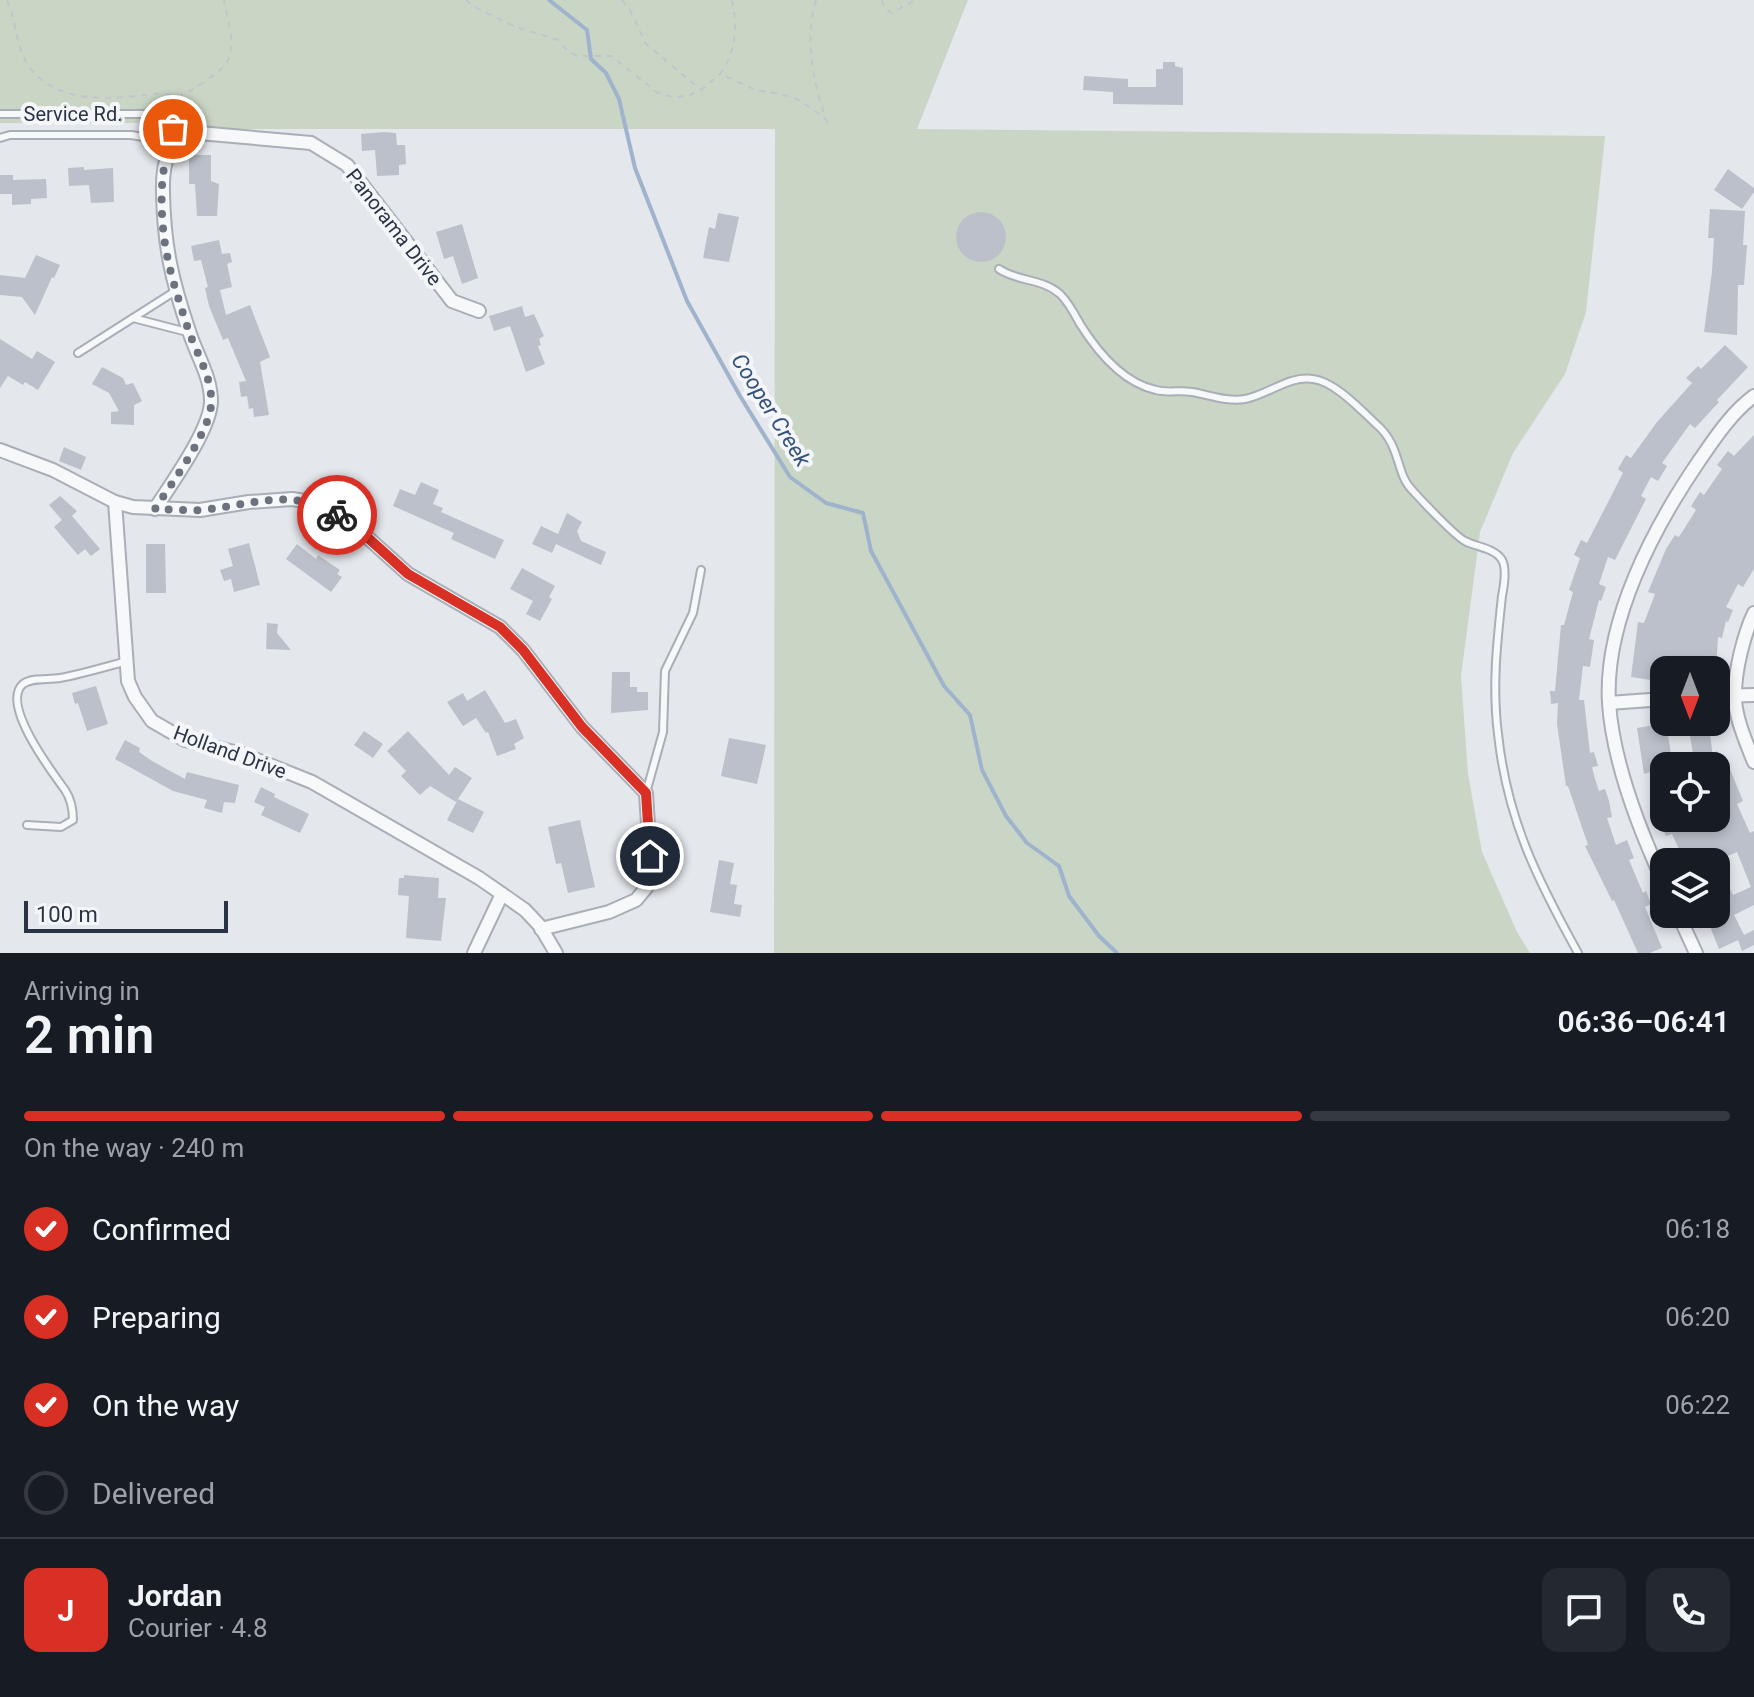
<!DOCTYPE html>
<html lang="en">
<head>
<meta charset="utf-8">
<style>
	body { margin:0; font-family:Roboto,sans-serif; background:#242831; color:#f1f3f6; height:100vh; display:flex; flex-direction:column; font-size:30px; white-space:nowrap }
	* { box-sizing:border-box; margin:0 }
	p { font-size:26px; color:#9ea1a6 }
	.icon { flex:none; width:44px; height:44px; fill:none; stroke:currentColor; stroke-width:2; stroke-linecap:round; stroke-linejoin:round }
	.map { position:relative; height:953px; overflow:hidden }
	.sheet { display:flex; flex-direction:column; background:#171b24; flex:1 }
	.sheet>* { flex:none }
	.needle { width:52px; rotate:180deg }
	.buttons { position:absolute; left:1650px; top:656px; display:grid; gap:16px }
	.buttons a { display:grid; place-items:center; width:80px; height:80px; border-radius:16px; background:#171b24; box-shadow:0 4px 12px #0003; font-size:40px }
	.scale { position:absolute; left:24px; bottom:20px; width:204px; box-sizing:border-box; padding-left:8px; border:4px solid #2b3445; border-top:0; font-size:22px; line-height:28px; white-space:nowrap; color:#2b3445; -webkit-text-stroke:6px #f4f6f9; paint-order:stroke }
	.pin { position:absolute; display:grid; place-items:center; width:68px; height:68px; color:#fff; margin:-34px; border:4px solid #fff; border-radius:50%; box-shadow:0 2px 8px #0007 }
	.courier { position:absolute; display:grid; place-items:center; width:80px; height:80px; margin:-40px; border:6px solid #d93025; border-radius:50%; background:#fff; color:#222; box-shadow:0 2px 10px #0007 }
	.summary em { font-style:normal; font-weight:600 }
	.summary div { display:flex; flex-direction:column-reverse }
	.summary { display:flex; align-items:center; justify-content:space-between; height:136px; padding:0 24px }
	h1 { font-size:52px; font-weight:600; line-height:60px }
	.bar { display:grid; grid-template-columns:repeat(4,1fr); gap:12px 8px; align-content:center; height:96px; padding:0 24px }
	.bar i { height:10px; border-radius:6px; background:#363941 }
	.bar .active { background:#d93025 }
	.bar p { grid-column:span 4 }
	.line { display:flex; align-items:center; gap:20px; padding:0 24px; border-top:2px solid #363941 }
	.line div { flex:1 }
	.round { display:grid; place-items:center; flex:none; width:84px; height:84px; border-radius:16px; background:#242831 }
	ol { padding:0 24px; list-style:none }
	li { display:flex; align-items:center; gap:24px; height:88px }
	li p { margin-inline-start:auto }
	li .icon { padding:8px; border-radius:50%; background:#d93025; color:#fff; stroke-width:4 }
	li:last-child { color:#9ea1a6 }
	li i { width:44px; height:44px; border:4px solid #363941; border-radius:50% }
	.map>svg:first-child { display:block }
</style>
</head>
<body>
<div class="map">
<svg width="1754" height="953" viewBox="0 0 1754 953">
	<rect width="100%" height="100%" fill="#e4e7ec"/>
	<!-- green -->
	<polygon fill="#c9d6c5" points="0,0 968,0 917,129 1605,136 1586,312 1565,374 1513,453 1480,532 1461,676 1468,774 1482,852 1517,932 1530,953 774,953 775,129 164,129 164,123 0,123"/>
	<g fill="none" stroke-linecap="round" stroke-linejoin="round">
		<!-- stream -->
		<polyline stroke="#9fb4cc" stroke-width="4" points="549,0 587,30 591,59 606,73 619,99 635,168 687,301 740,396 790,477 826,503 863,513 871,551 944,686 970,715 982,770 1006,816 1027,843 1059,866 1069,896 1099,936 1117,953"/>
	</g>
	<!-- building -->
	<g fill="#bbc0ca" fill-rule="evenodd">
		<polygon points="1163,62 1175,62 1175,66 1183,68 1183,105 1113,104 1113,92 1083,90 1084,76 1128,79 1128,87 1156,87 1156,69 1163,69"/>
		<polygon points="384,132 396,133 397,145 405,145 406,164 399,165 399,175 377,176 375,150 362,151 361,134"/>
		<polygon points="189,155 211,155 211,181 219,184 217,216 197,216 195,184 189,184"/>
		<polygon points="84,167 84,170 113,168 114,202 91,203 89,185 69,186 68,168"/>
		<polygon points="1728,169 1754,188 1754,192 1742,209 1714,190"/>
		<polygon points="0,175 13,175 13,180 46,179 47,198 31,199 31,204 12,205 12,194 0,194"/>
		<polygon points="1710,209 1745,211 1743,245 1747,245 1746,258 1744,285 1738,285 1737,335 1704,332 1712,272 1714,238 1708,238"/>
		<circle cx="981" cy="237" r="25"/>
		<polygon points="718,213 739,217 729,262 703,258 709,227 715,229"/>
		<polygon points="462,224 478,278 462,284 453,256 444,259 436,232"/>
		<polygon points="219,240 222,254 230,253 232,262 227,264 232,287 220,290 226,315 250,305 270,357 260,362 269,415 254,417 253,408 249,409 247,396 241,397 239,382 246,381 228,338 223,340 209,306 205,288 208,287 201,260 194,261 191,246"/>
		<polygon points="36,255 60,265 54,278 52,277 35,315 22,297 0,295 0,275 25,278"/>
		<polygon points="522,306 525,317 534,314 544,336 539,339 541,345 538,346 545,364 526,372 510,326 494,331 489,316"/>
		<polygon points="0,339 32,359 37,351 55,362 38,390 25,382 23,385 8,376 0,388"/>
		<polygon points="1725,345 1748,367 1717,400 1719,402 1695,428 1690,424 1662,463 1667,466 1658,481 1651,477 1641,496 1646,499 1615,560 1608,557 1599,584 1606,587 1601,601 1599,600 1589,639 1594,640 1590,667 1583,666 1579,700 1584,700 1590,753 1594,752 1598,766 1592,767 1595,779 1599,791 1605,789 1609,801 1612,817 1607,818 1616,845 1627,840 1634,858 1629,860 1643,893 1646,891 1651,904 1645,907 1662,948 1650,953 1638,953 1614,900 1612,901 1585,846 1588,845 1568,786 1566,786 1557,724 1558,703 1551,704 1550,691 1555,691 1561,625 1564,625 1573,592 1569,590 1580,558 1574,555 1581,540 1587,543 1623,473 1618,469 1626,455 1631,458 1657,422 1692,383 1686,378 1698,366 1701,369"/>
		<polygon points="102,367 123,378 126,385 133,383 142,401 134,405 134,425 111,424 111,412 119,411 109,393 92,384"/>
		<polygon points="1754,435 1754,569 1743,587 1738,584 1726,607 1733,610 1728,622 1726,621 1722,638 1718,637 1716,670 1664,670 1664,682 1631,677 1638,622 1644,623 1655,594 1648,592 1666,549 1675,535 1679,537 1696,510 1691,506 1700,492 1704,495 1722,469 1717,465 1728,451 1734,456"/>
		<polygon points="64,447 86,457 81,470 59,461"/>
		<polygon points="421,482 439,490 433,504 443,508 441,512 504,540 495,559 451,539 454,533 393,506 400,489 415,495"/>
		<polygon points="60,496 77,511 72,516 100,549 91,556 85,549 78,555 54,527 62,520 49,505"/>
		<polygon points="567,513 582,522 577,531 581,541 606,552 601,565 556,544 552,553 532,544 541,526 558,534"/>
		<polygon points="249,543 260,585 234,592 231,579 224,581 220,570 233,566 228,549"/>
		<polygon points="146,544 165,544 166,593 146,593"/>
		<polygon points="297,544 316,559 318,555 340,570 337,574 342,577 331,592 286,559"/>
		<polygon points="522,568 555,586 549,597 552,599 540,621 526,614 533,601 510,589"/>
		<polygon points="267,623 278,624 277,633 291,650 266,649"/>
		<polygon points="612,672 630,672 630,687 637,687 637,692 648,692 648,710 611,713"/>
		<polygon points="96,686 108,724 87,731 78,703 75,704 72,693"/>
		<polygon points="485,690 505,723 516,719 524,738 514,744 516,749 497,756 488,732 486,733 476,718 463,726 447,702 463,693 467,701"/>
		<polygon points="1716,722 1718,733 1710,734 1714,766 1664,766 1663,807 1650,772 1644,774 1637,728 1666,723 1672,760 1693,754 1688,724"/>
		<polygon points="364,731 383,744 373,758 354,745"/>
		<polygon points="408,731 449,775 455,767 472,778 456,802 430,786 420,795 401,776 406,771 387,751"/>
		<polygon points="729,738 766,745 757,784 721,776"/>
		<polygon points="125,740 140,748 139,752 152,761 185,779 187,772 239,785 235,803 224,802 222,813 204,808 207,800 173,791 115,759"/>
		<path d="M1716 750 1724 769 1729 767 1743 801 1737 804 1750 833 1754 831V905L1734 915 1744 935 1754 930V945L1742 951 1738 940 1719 949 1705 914H1716V862H1685L1672 834 1666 836 1659 821 1665 818H1716ZM1737 852 1751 887 1733 895 1716 861Z"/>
		<polygon points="261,787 275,794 274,797 309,814 300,833 261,815 265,807 254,802"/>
		<polygon points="458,799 484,812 473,833 447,820"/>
		<polygon points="580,820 595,887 568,893 561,863 556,864 548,827"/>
		<polygon points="719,860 734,863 730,884 737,885 734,904 742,905 740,917 710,912"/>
		<polygon points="404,875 439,878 438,898 446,898 441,941 406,938 409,896 398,895 399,878 404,878"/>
	</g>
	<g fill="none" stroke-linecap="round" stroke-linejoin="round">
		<!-- service casing -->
		<g stroke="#a9aeb7" stroke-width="10">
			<g id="service">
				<polyline points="0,114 152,114 169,121 174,142 131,135 10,135 0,138"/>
				<path d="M999 269C1018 282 1042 278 1060 294 1069 303 1074 313 1080 324 1097 351 1123 383 1156 390 1167 393 1180 390 1192 392 1210 395 1226 402 1245 399 1268 395 1289 375 1313 379 1334 381 1361 410 1376 424 1402 446 1395 474 1413 491 1423 502 1455 536 1465 541 1476 547 1495 548 1502 560 1507 569 1504 586 1502 596 1497 642 1492 687 1498 734 1507 819 1537 879 1578 953"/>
				<polyline points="133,318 187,332"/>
				<polyline points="78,353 177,290"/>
				<polyline points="646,793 663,732 665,671 693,613 701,570"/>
				<path d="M27 825 61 827 73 820C73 809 71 799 65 790 52 772 0 704 23 684 33 677 48 680 60 678 82 674 105 667 127 661"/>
			</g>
		</g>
		<!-- minor casing -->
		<g stroke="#a9aeb7" stroke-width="16">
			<g id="minor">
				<polyline points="0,450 53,470 115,502 128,681 135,697 152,721 185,740 242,754 312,782 479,878 525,910 540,926 556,953"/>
				<polyline points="115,502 133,507 200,510 249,502 292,499 318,503 357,528 408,574 500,627 523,650 582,727 646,793 650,856 650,876 646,888 636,900 609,912 541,929"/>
				<path d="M155 509C171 484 211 429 211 401 211 376 196 354 189 331 172 281 164 246 163 193 162 163 167 139 199 133L311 143 347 165 452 301 479 311"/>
				<path d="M1754 613C1744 634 1735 670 1735 694 1734 715 1746 742 1754 762"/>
				<polyline points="1716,696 1754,695"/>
				<polyline points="1609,703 1664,699"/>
				<path d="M1664 883C1639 829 1613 763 1609 703 1604 621 1654 527 1699 461 1715 438 1731 413 1754 396"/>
				<polyline points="1678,914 1696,953"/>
				<polyline points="474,953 502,894"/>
			</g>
		</g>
		<!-- path -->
		<g stroke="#c2c5cb" stroke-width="2" stroke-dasharray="6 6" stroke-linecap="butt">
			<path d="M7 0C17 22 15 49 31 69 60 105 113 99 153 94 164 93 173 97 184 94 192 91 218 73 224 66 239 48 227 20 224 0"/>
			<polyline points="466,0 474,7 516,27 558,40 569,52 578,56 611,56 658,93 672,97 687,96 701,90 720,74"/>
			<polyline points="622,0 630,10 646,44 700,89"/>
			<path d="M732 0C738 28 736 51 720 74L756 90 794 97 825 118"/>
			<path d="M816 0C803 42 815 88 829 129"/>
			<polyline points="882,0 884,8 892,13 915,0"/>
			<polyline points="166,110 169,97"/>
		</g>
		<!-- service -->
		<use href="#service" stroke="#f7f8fa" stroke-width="6"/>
		<!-- minor -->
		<use href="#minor" stroke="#f7f8fa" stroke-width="12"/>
	</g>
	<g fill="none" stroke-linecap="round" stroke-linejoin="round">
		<!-- done -->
		<path stroke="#6c737f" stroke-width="8" stroke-dasharray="0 14.4" d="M173 129C174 145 169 145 166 158 160 182 161 212 164 237 168 269 179 301 189 332 199 359 219 389 208 419 196 451 173 481 155 509 170 509 185 511 200 510 250 506 291 486 337 515"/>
		<!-- route -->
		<polyline stroke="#d93025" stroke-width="10" points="337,515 357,528 408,574 500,627 523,650 582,727 646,793 650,856"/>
	</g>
	<g text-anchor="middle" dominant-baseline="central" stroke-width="8" stroke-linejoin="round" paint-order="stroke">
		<!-- street labels -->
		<g font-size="20" fill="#2b3445" stroke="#f4f6f9">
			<text x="73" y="114">Service Rd.</text>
			<text transform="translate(394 227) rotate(52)">Panorama Drive</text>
			<text transform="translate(230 752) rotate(20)">Holland Drive</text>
		</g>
		<!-- water labels -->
		<g font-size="22" font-style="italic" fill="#34527a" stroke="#f4f6f9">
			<text transform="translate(771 410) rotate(58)">Cooper Creek</text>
		</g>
	</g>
</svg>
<div class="buttons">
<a><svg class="needle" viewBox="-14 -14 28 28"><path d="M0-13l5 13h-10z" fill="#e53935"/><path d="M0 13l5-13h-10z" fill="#9ea1a6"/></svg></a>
<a><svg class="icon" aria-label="locate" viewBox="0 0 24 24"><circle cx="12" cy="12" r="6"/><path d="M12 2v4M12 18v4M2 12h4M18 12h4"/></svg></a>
<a><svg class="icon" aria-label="layers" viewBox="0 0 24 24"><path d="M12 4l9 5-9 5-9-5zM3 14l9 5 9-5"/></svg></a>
</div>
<div class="scale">100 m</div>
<div class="pin" style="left:173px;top:129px;background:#ea580c"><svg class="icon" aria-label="bag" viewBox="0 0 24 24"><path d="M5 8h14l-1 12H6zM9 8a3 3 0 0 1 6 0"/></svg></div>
<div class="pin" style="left:650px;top:856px;background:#1f2937"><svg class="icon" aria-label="home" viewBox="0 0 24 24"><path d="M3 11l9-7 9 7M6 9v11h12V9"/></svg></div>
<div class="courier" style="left:337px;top:515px"><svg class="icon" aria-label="bike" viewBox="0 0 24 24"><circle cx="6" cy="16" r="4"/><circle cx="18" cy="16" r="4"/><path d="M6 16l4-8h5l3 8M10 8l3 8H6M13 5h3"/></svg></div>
</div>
<section class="sheet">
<div class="summary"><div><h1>2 min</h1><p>Arriving in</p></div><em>06:36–06:41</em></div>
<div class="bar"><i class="active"></i><i class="active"></i><i class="active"></i><i></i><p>On the way · 240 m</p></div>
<ol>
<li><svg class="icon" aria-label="check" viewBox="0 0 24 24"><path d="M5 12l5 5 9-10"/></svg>Confirmed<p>06:18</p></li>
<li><svg class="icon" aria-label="check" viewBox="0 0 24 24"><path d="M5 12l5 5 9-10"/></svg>Preparing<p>06:20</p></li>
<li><svg class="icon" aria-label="check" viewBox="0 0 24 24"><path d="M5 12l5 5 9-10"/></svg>On the way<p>06:22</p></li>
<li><i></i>Delivered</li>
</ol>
<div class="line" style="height:144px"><b class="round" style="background:#d93025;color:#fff">J</b><div><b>Jordan</b><p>Courier · 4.8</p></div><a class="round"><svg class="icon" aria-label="chat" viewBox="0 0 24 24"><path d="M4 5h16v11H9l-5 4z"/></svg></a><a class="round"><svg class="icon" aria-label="phone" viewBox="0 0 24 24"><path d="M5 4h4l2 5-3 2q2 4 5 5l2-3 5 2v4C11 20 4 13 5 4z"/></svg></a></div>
</section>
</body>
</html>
